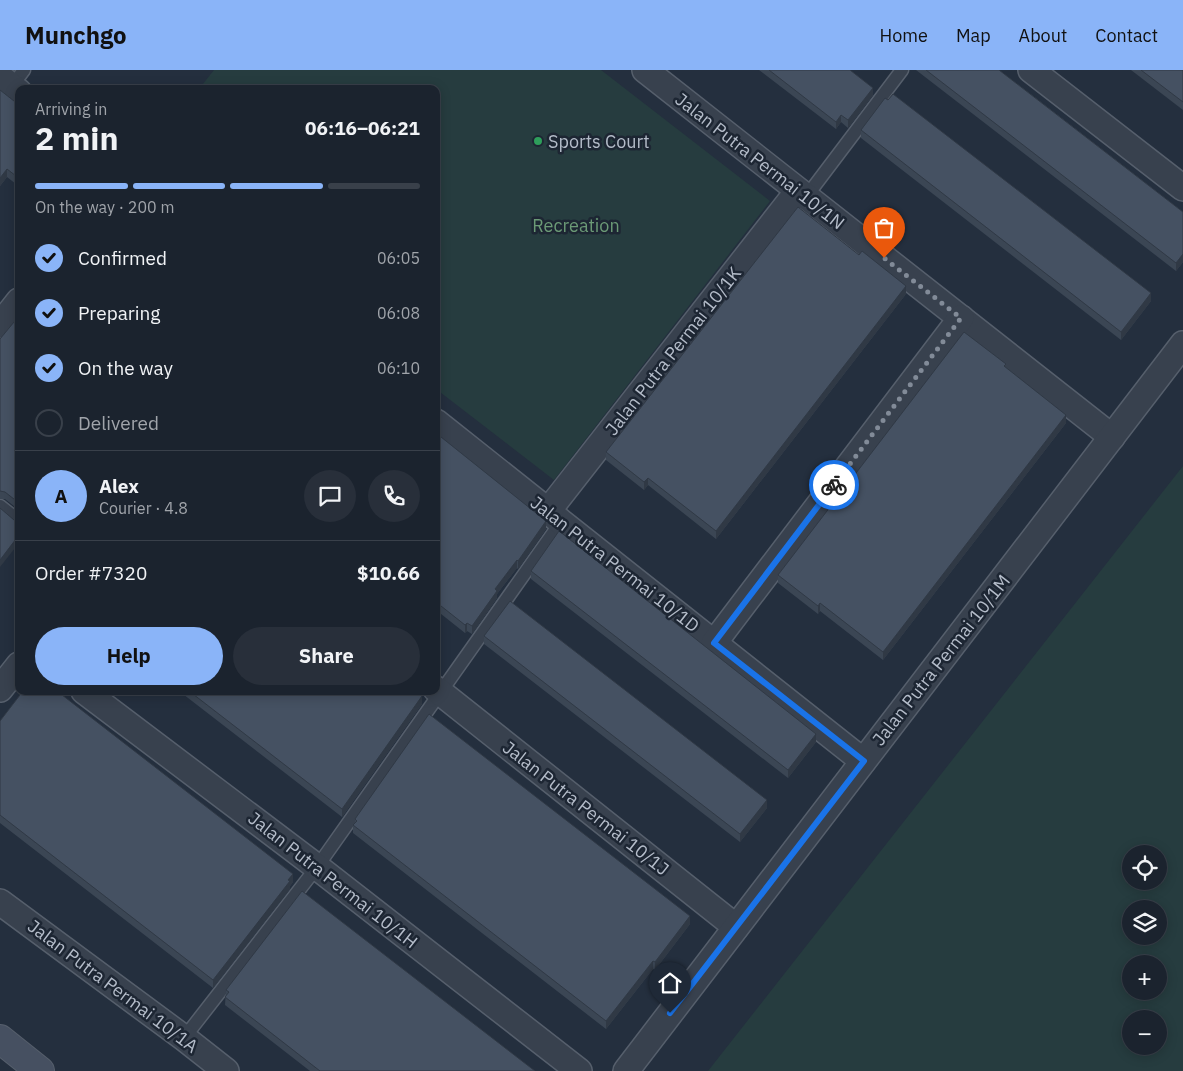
<!DOCTYPE html>
<html lang="en">
<head>
<meta charset="utf-8">
<style>
	body { margin:0; font-family:"IBM Plex Sans",sans-serif; background:#282f3a; color:#f1f3f6; height:100vh; display:flex; flex-direction:column; font-size:19px; white-space:nowrap }
	* { box-sizing:border-box; margin:0 }
	p { font-size:16px; color:#a0a4aa }
	.icon { flex:none; width:28px; height:28px; fill:none; stroke:currentColor; stroke-width:2; stroke-linecap:round; stroke-linejoin:round }
	.map { position:relative; flex:1; overflow:hidden }
	.side { position:absolute; left:15px; top:15px; width:425px; height:610px; display:flex; flex-direction:column; background:#1b232e; border-radius:10px; box-shadow:0 2px 12px #0003,0 0 0 1px #39404a }
	.side>* { flex:none }
	.fabs { position:absolute; left:1122px; top:775px; display:grid; gap:10px }
	.fabs a { display:grid; place-items:center; width:45px; height:45px; border-radius:50%; background:#1b232e; box-shadow:0 2px 12px #0003,0 0 0 1px #39404a; font-size:25px }
	.pin { position:absolute; display:grid; place-items:center; width:42px; height:42px; color:#fff; margin:-51px -21px; border-radius:50% 50% 50% 0; rotate:-45deg; box-shadow:0 0 5px #0007 }
	.pin .icon { rotate:45deg }
	.courier { position:absolute; display:grid; place-items:center; width:50px; height:50px; margin:-25px; border:4px solid #1a73e8; border-radius:50%; background:#fff; color:#222; box-shadow:0 1px 6px #0007 }
	.overview em { font-style:normal; font-weight:700 }
	.overview div { display:flex; flex-direction:column-reverse }
	.overview { display:flex; align-items:center; justify-content:space-between; height:85px; padding:0 20px }
	h1 { font-size:32px; font-weight:700; line-height:38px }
	.bar { display:grid; grid-template-columns:repeat(4,1fr); gap:8px 5px; align-content:center; height:60px; padding:0 20px }
	.bar i { height:6px; border-radius:4px; background:#39404a }
	.bar .on { background:#8ab4f8 }
	.bar p { grid-column:span 4 }
	.line { display:flex; align-items:center; gap:12px; padding:0 20px; border-top:1px solid #39404a }
	.line div { flex:1 }
	.round { display:grid; place-items:center; flex:none; width:52px; height:52px; border-radius:26px; background:#282f3a }
	ol { padding:0 20px; list-style:none }
	li { display:flex; align-items:center; gap:15px; height:55px }
	li p { margin-inline-start:auto }
	li .icon { padding:5px; border-radius:50%; background:#8ab4f8; color:#111; stroke-width:4 }
	li:last-child { color:#a0a4aa }
	li i { width:28px; height:28px; border:2px solid #39404a; border-radius:50% }
	.cta { display:flex; gap:10px; margin-top:auto; padding:10px 20px }
	.cta a { flex:1; height:58px; border-radius:30px; background:#8ab4f8; color:#111; font-size:20px; font-weight:700; line-height:58px; text-align:center }
	.cta a+a { background:#282f3a; color:#f1f3f6 }
	header { display:flex; align-items:center; gap:30px; box-sizing:border-box; height:70px; padding:0 25px; background:#8ab4f8; color:#111 }
	header strong { font-size:24px }
	nav { display:flex; gap:28px; margin-inline-start:auto; font-size:18px }
	.map>svg:first-child { display:block }
</style>
</head>
<body>
<header>
<strong>Munchgo</strong>
<nav><a>Home</a><a>Map</a><a>About</a><a>Contact</a></nav>
</header>
<div class="map">
<svg width="1183" height="1001" viewBox="0 0 1183 1001">
	<rect width="100%" height="100%" fill="#242f3e"/>
	<!-- green -->
	<g fill="#263c3f" fill-rule="evenodd">
		<polygon points="214,0 601,0 770,131 554,410 436,319 436,19 199,19"/>
		<path d="M1183 396V1001H708ZM1131 784H1159V811H1131ZM1131 839H1159V866H1131ZM1131 894H1159V921H1131ZM1131 949H1159V976H1131Z"/>
	</g>
	<g fill="none" stroke-linecap="round" stroke-linejoin="round">
		<!-- service casing -->
		<g stroke="#565f6c" stroke-width="15">
			<g id="service">
				<polyline points="12,16 24,0"/>
				<polyline points="806,127 902,0"/>
				<polyline points="0,436 19,451"/>
				<polyline points="184,968 317,797 561,452"/>
			</g>
		</g>
		<!-- minor casing -->
		<g stroke="#565f6c" stroke-width="28">
			<g id="minor">
				<polyline points="645,0 1112,367"/>
				<polyline points="1031,0 1183,118"/>
				<polyline points="0,7 19,22"/>
				<polyline points="0,255 19,231"/>
				<polyline points="436,352 548,441 561,452 863,691"/>
				<polyline points="548,441 798,121"/>
				<polyline points="714,573 961,248"/>
				<polyline points="0,619 19,595"/>
				<polyline points="436,619 736,857"/>
				<polyline points="84,621 317,797 579,1001"/>
				<polyline points="0,832 184,968 226,1001"/>
				<polyline points="626,1001 1183,274"/>
			</g>
		</g>
		<!-- secondary casing -->
		<g stroke="#565f6c" stroke-width="30">
			<polyline id="secondary" points="0,969 40,1001"/>
		</g>
		<!-- service -->
		<use href="#service" stroke="#38414e" stroke-width="12"/>
		<!-- minor -->
		<use href="#minor" stroke="#38414e" stroke-width="25"/>
		<!-- secondary -->
		<use href="#secondary" stroke="#465061" stroke-width="28"/>
	</g>
	<!-- wall -->
	<g fill="#3b4654">
		<polygon points="759,0 850,0 873,25 848,58 841,52 836,59"/>
		<polygon points="916,0 999,0 1183,142 1183,192 1176,201"/>
		<polygon points="1131,0 1183,0 1183,40"/>
		<polygon points="0,20 19,35 19,110 16,114 7,107 0,116"/>
		<polygon points="861,60 1151,231 1121,270 861,68"/>
		<polygon points="906,224 716,469 648,415 644,420 606,390 606,382"/>
		<polygon points="19,246 19,440 5,429 0,429 0,269"/>
		<polygon points="1006,298 1066,353 883,590 820,541 818,544 778,513 778,505"/>
		<polygon points="436,363 546,459 518,499 517,498 497,524 497,528 472,564 467,561 465,563 436,540"/>
		<polygon points="531,501 816,672 788,708 531,509"/>
		<polygon points="484,566 767,738 740,772 484,574"/>
		<polygon points="179,621 416,621 422,634 342,747"/>
		<polygon points="0,651 293,812 290,816 290,819 213,918 0,753"/>
		<polygon points="355,749 690,854 655,900 653,899 606,959 353,763 353,755 355,753"/>
		<polygon points="226,920 535,1001 310,1001 225,935"/>
	</g>
	<!-- shaded-wall -->
	<g fill="#303945">
		<polygon points="873,18 873,25 848,58 848,50"/>
		<polygon points="841,45 841,52 836,59 836,52"/>
		<polygon points="7,99 7,107 0,116 0,108"/>
		<polygon points="19,102 19,110 16,114 16,106"/>
		<polygon points="1183,184 1183,192 1176,201 1176,193"/>
		<polygon points="906,216 906,224 716,469 716,461"/>
		<polygon points="1151,223 1151,231 1121,270 1121,262"/>
		<polygon points="1066,345 1066,353 883,590 883,582"/>
		<polygon points="648,408 648,415 644,420 644,412"/>
		<polygon points="546,451 546,459 518,499 518,491"/>
		<polygon points="19,465 19,473 0,497 0,490"/>
		<polygon points="517,490 517,498 497,524 497,528 472,564 472,556 495,519"/>
		<polygon points="820,533 820,541 818,544 818,536"/>
		<polygon points="467,553 467,561 465,563 465,555"/>
		<polygon points="422,626 422,634 342,747 342,739"/>
		<polygon points="816,664 816,672 788,708 788,700"/>
		<polygon points="767,730 767,738 740,772 740,764"/>
		<polygon points="293,804 293,812 290,816 290,819 213,918 213,910"/>
		<polygon points="690,846 690,854 655,900 655,892"/>
		<polygon points="653,891 653,899 606,959 606,951"/>
	</g>
	<!-- building -->
	<g fill="#455162" stroke="#303945">
		<polygon points="769,0 850,0 873,18 848,50 841,45 836,52"/>
		<polygon points="926,0 999,0 1183,142 1183,184 1176,193"/>
		<polygon points="1141,0 1183,0 1183,32"/>
		<polygon points="0,20 19,35 19,102 16,106 7,99 0,108"/>
		<polygon points="893,24 1151,223 1121,262 861,60 885,28 888,30"/>
		<polygon points="798,137 859,185 862,181 906,216 716,461 648,408 644,412 606,382"/>
		<polygon points="19,246 19,433 5,422 0,421 0,269"/>
		<polygon points="964,262 1006,294 1004,296 1066,345 883,582 820,533 818,536 778,505"/>
		<polygon points="436,363 546,451 518,491 517,490 495,519 497,521 472,556 467,553 465,555 436,532"/>
		<polygon points="0,438 14,450 19,451 19,465 0,490"/>
		<polygon points="559,461 816,664 788,700 531,501"/>
		<polygon points="510,531 767,730 740,764 484,566"/>
		<polygon points="23,621 57,621 293,804 288,810 290,811 213,910 0,745 0,651"/>
		<polygon points="189,621 416,621 422,626 342,739"/>
		<polygon points="429,644 690,846 655,892 653,891 606,951 353,755 357,751 355,749"/>
		<polygon points="302,821 535,1001 320,1001 225,927 229,922 226,920"/>
	</g>
	<g fill="none" stroke-linecap="round" stroke-linejoin="round">
		<!-- done -->
		<polyline stroke="#828b98" stroke-width="5" stroke-dasharray="0 9" points="834,415 961,248 884,188"/>
		<!-- route -->
		<polyline stroke="#1a73e8" stroke-width="6" points="670,943 864,691 714,573 834,415"/>
	</g>
	<!-- markers -->
	<circle fill="#2e9e5b" stroke="#1d2633" stroke-width="2" cx="538" cy="71" r="5"/>
	<g text-anchor="middle" dominant-baseline="central" stroke-width="5" stroke-linejoin="round" paint-order="stroke">
		<!-- poi labels -->
		<g font-size="18" fill="#b4bcc9" stroke="#1d2633" text-anchor="start">
			<text x="548" y="71">Sports Court</text>
		</g>
		<!-- street labels -->
		<g font-size="18" fill="#b4bcc9" stroke="#1d2633">
			<text transform="translate(760 91) rotate(38)">Jalan Putra Permai 10/1N</text>
			<text transform="translate(673 281) rotate(-52)">Jalan Putra Permai 10/1K</text>
			<text transform="translate(615 494) rotate(38)">Jalan Putra Permai 10/1D</text>
			<text transform="translate(941 590) rotate(-52)">Jalan Putra Permai 10/1M</text>
			<text transform="translate(586 738) rotate(38)">Jalan Putra Permai 10/1J</text>
			<text transform="translate(333 810) rotate(38)">Jalan Putra Permai 10/1H</text>
			<text transform="translate(113 916) rotate(37)">Jalan Putra Permai 10/1A</text>
		</g>
		<!-- park labels -->
		<g font-size="18" fill="#6b9a76" stroke="#1d2633">
			<text x="576" y="155">Recreation</text>
		</g>
	</g>
</svg>
<div class="fabs">
<a><svg class="icon" aria-label="locate" viewBox="0 0 24 24"><circle cx="12" cy="12" r="6"/><path d="M12 2v4M12 18v4M2 12h4M18 12h4"/></svg></a>
<a><svg class="icon" aria-label="layers" viewBox="0 0 24 24"><path d="M12 4l9 5-9 5-9-5zM3 14l9 5 9-5"/></svg></a>
<a>+</a>
<a>−</a>
</div>
<div class="pin" style="left:884px;top:188px;background:#ea580c"><svg class="icon" aria-label="bag" viewBox="0 0 24 24"><path d="M5 8h14l-1 12H6zM9 8a3 3 0 0 1 6 0"/></svg></div>
<div class="pin" style="left:670px;top:943px;background:#1f2937"><svg class="icon" aria-label="home" viewBox="0 0 24 24"><path d="M3 11l9-7 9 7M6 9v11h12V9"/></svg></div>
<div class="courier" style="left:834px;top:415px"><svg class="icon" aria-label="bike" viewBox="0 0 24 24"><circle cx="6" cy="16" r="4"/><circle cx="18" cy="16" r="4"/><path d="M6 16l4-8h5l3 8M10 8l3 8H6M13 5h3"/></svg></div>
<section class="side">
<div class="overview"><div><h1>2 min</h1><p>Arriving in</p></div><em>06:16–06:21</em></div>
<div class="bar"><i class="on"></i><i class="on"></i><i class="on"></i><i></i><p>On the way · 200 m</p></div>
<ol>
<li><svg class="icon" aria-label="check" viewBox="0 0 24 24"><path d="M5 12l5 5 9-10"/></svg>Confirmed<p>06:05</p></li>
<li><svg class="icon" aria-label="check" viewBox="0 0 24 24"><path d="M5 12l5 5 9-10"/></svg>Preparing<p>06:08</p></li>
<li><svg class="icon" aria-label="check" viewBox="0 0 24 24"><path d="M5 12l5 5 9-10"/></svg>On the way<p>06:10</p></li>
<li><i></i>Delivered</li>
</ol>
<div class="line" style="height:90px"><b class="round" style="background:#8ab4f8;color:#111">A</b><div><b>Alex</b><p>Courier · 4.8</p></div><a class="round"><svg class="icon" aria-label="chat" viewBox="0 0 24 24"><path d="M4 5h16v11H9l-5 4z"/></svg></a><a class="round"><svg class="icon" aria-label="phone" viewBox="0 0 24 24"><path d="M5 4h4l2 5-3 2q2 4 5 5l2-3 5 2v4C11 20 4 13 5 4z"/></svg></a></div>
<div class="line" style="height:65px"><div>Order #7320</div><b>$10.66</b></div>
<div class="cta"><a>Help</a><a>Share</a></div>
</section>
</div>
</body>
</html>
